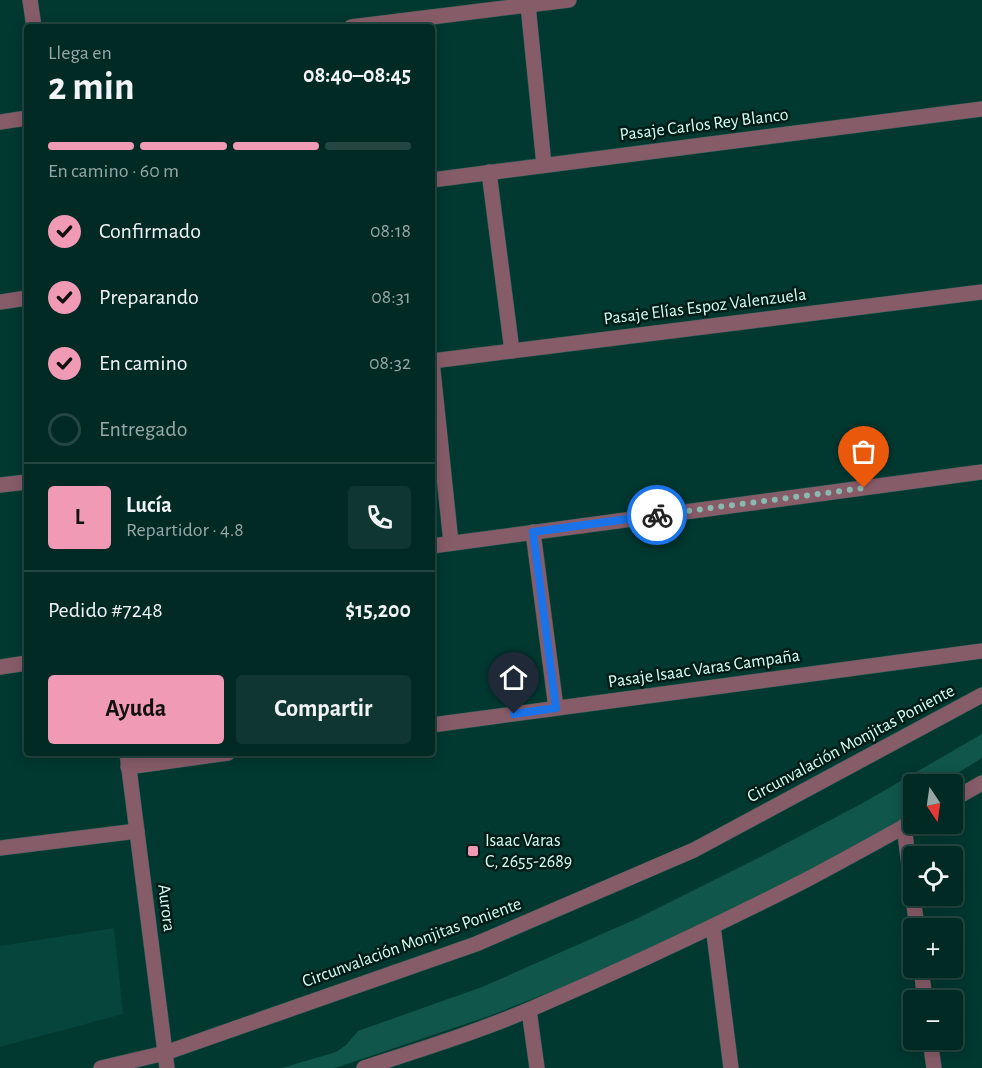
<!DOCTYPE html>
<html lang="es">
<head>
<meta charset="utf-8">
<style>
	body { margin:0; font-family:"Alegreya Sans",sans-serif; background:#0f3631; color:#f1f3f6; height:100vh; display:flex; flex-direction:column; font-size:22px; white-space:nowrap }
	* { box-sizing:border-box; margin:0 }
	p { font-size:20px; color:#96a7a6 }
	.icon { flex:none; width:33px; height:33px; fill:none; stroke:currentColor; stroke-width:2; stroke-linecap:round; stroke-linejoin:round }
	.map { position:relative; flex:1; overflow:hidden }
	.side { position:absolute; left:24px; top:24px; width:411px; height:732px; display:flex; flex-direction:column; background:#012a24; border-radius:6px; box-shadow:0 3px 15px #0003,0 0 0 2px #234641 }
	.side>* { flex:none }
	.needle { width:39px; rotate:167deg }
	.controls { position:absolute; left:903px; top:774px; display:grid; gap:12px }
	.controls a { display:grid; place-items:center; width:60px; height:60px; border-radius:6px; background:#012a24; box-shadow:0 3px 15px #0003,0 0 0 2px #234641; font-size:30px }
	.pin { position:absolute; display:grid; place-items:center; width:51px; height:51px; color:#fff; margin:-62px -26px; border-radius:50% 50% 50% 0; rotate:-45deg; box-shadow:0 0 6px #0007 }
	.pin .icon { rotate:45deg }
	.courier { position:absolute; display:grid; place-items:center; width:60px; height:60px; margin:-30px; border:4px solid #1a73e8; border-radius:50%; background:#fff; color:#222; box-shadow:0 2px 8px #0007 }
	.headline em { font-style:normal; font-weight:700 }
	.headline div { display:flex; flex-direction:column-reverse }
	.headline { display:flex; align-items:center; justify-content:space-between; height:102px; padding:0 24px }
	h1 { font-size:39px; font-weight:700; line-height:45px }
	.bar { display:grid; grid-template-columns:repeat(4,1fr); gap:9px 6px; align-content:center; height:72px; padding:0 24px }
	.bar i { height:8px; border-radius:4px; background:#234641 }
	.bar .active { background:#f09ab5 }
	.bar p { grid-column:span 4 }
	.line { display:flex; align-items:center; gap:15px; padding:0 24px; border-top:2px solid #234641 }
	.line div { flex:1 }
	.round { display:grid; place-items:center; flex:none; width:63px; height:63px; border-radius:6px; background:#0f3631 }
	ol { padding:0 24px; list-style:none }
	li { display:flex; align-items:center; gap:18px; height:66px }
	li p { margin-inline-start:auto }
	li .icon { padding:6px; border-radius:50%; background:#f09ab5; color:#111; stroke-width:4 }
	li:last-child { color:#96a7a6 }
	li i { width:33px; height:33px; border:3px solid #234641; border-radius:50% }
	.primary-button { display:flex; gap:12px; margin-top:auto; padding:12px 24px }
	.primary-button a { flex:1; height:69px; border-radius:6px; background:#f09ab5; color:#111; font-size:24px; font-weight:700; line-height:69px; text-align:center }
	.primary-button a+a { background:#0f3631; color:#f1f3f6 }
	.map>svg:first-child { display:block }
</style>
</head>
<body>
<div class="map">
<svg width="982" height="1068" viewBox="0 0 982 1068">
	<rect width="100%" height="100%" fill="#013830"/>
	<!-- built -->
	<polygon fill="#05453c" points="114,928 123,1014 0,1047 0,946"/>
	<!-- green -->
	<polygon fill="#11564b" points="982,734 982,758 953,776 946,784 914,784 913,819 652,952 489,1016 341,1066 334,1068 282,1068 336,1052 346,1045 358,1031 482,987 636,919 762,856 861,804"/>
	<g fill="none" stroke-linecap="round" stroke-linejoin="round">
		<!-- minor casing -->
		<g stroke="#235850" stroke-width="16">
			<g id="minor">
				<polyline points="30,0 34,27"/>
				<polyline points="528,5 544,165"/>
				<polyline points="351,27 569,0"/>
				<polyline points="0,122 27,118"/>
				<polyline points="489,172 512,351"/>
				<polyline points="432,180 982,109"/>
				<polyline points="0,302 27,298"/>
				<polyline points="432,361 982,292"/>
				<polyline points="432,361 451,543"/>
				<polyline points="0,485 27,482"/>
				<polyline points="533,532 556,708"/>
				<polyline points="432,546 982,472"/>
				<polyline points="0,667 27,663"/>
				<polyline points="432,725 982,651"/>
				<polyline points="127,753 167,1068"/>
				<polyline points="128,767 228,753"/>
				<polyline points="952,800 982,783"/>
				<polyline points="904,826 917,928"/>
				<polyline points="0,848 137,831"/>
				<polyline points="713,926 731,1068"/>
				<polyline points="921,968 925,1000"/>
				<polyline points="529,1010 537,1068"/>
				<polyline points="930,1040 934,1068"/>
				<polyline points="101,1068 165,1053 476,944 694,850 982,695"/>
				<path d="M364 1068C419 1050 477 1032 531 1009 624 969 716 926 806 880 842 861 878 841 914 821"/>
			</g>
		</g>
		<!-- minor -->
		<use href="#minor" stroke="#875c69" stroke-width="15"/>
	</g>
	<g fill="none" stroke-linecap="round" stroke-linejoin="round">
		<!-- done -->
		<polyline stroke="#8ab9b0" stroke-width="6" stroke-dasharray="0 10.8" points="657,515 864,488"/>
		<!-- route -->
		<polyline stroke="#1a73e8" stroke-width="8" points="514,714 556,708 533,532 657,515"/>
	</g>
	<!-- markers -->
	<rect fill="#f09ab5" stroke="#001c17" stroke-width="2" x="467" y="845" width="12" height="12" rx="3"/>
	<g text-anchor="middle" dominant-baseline="central" stroke-width="5" stroke-linejoin="round" paint-order="stroke">
		<!-- street labels -->
		<g font-size="18" fill="#d4fff5" stroke="#001c17">
			<text transform="translate(704 125) rotate(-7)">Pasaje Carlos Rey Blanco</text>
			<text transform="translate(705 307) rotate(-7)">Pasaje Elías Espoz Valenzuela</text>
			<text transform="translate(704 669) rotate(-8)">Pasaje Isaac Varas Campaña</text>
			<text transform="translate(851 744) rotate(-28)">Circunvalación Monjitas Poniente</text>
			<text transform="translate(166 908) rotate(83)">Aurora</text>
			<text transform="translate(412 943) rotate(-20)">Circunvalación Monjitas Poniente</text>
		</g>
		<!-- poi labels -->
		<g font-size="18" fill="#d4fff5" stroke="#001c17" text-anchor="start">
			<text x="485" y="841">Isaac Varas<tspan x="485" dy="21">C, 2655-2689</tspan></text>
		</g>
	</g>
</svg>
<div class="controls">
<a><svg class="needle" viewBox="-14 -14 28 28"><path d="M0-13l5 13h-10z" fill="#e53935"/><path d="M0 13l5-13h-10z" fill="#96a7a6"/></svg></a>
<a><svg class="icon" aria-label="locate" viewBox="0 0 24 24"><circle cx="12" cy="12" r="6"/><path d="M12 2v4M12 18v4M2 12h4M18 12h4"/></svg></a>
<a>+</a>
<a>−</a>
</div>
<div class="pin" style="left:864px;top:488px;background:#ea580c"><svg class="icon" aria-label="bag" viewBox="0 0 24 24"><path d="M5 8h14l-1 12H6zM9 8a3 3 0 0 1 6 0"/></svg></div>
<div class="pin" style="left:514px;top:714px;background:#1f2937"><svg class="icon" aria-label="home" viewBox="0 0 24 24"><path d="M3 11l9-7 9 7M6 9v11h12V9"/></svg></div>
<div class="courier" style="left:657px;top:515px"><svg class="icon" aria-label="bike" viewBox="0 0 24 24"><circle cx="6" cy="16" r="4"/><circle cx="18" cy="16" r="4"/><path d="M6 16l4-8h5l3 8M10 8l3 8H6M13 5h3"/></svg></div>
<section class="side">
<div class="headline"><div><h1>2 min</h1><p>Llega en</p></div><em>08:40–08:45</em></div>
<div class="bar"><i class="active"></i><i class="active"></i><i class="active"></i><i></i><p>En camino · 60 m</p></div>
<ol>
<li><svg class="icon" aria-label="check" viewBox="0 0 24 24"><path d="M5 12l5 5 9-10"/></svg>Confirmado<p>08:18</p></li>
<li><svg class="icon" aria-label="check" viewBox="0 0 24 24"><path d="M5 12l5 5 9-10"/></svg>Preparando<p>08:31</p></li>
<li><svg class="icon" aria-label="check" viewBox="0 0 24 24"><path d="M5 12l5 5 9-10"/></svg>En camino<p>08:32</p></li>
<li><i></i>Entregado</li>
</ol>
<div class="line" style="height:108px"><b class="round" style="background:#f09ab5;color:#111">L</b><div><b>Lucía</b><p>Repartidor · 4.8</p></div><a class="round"><svg class="icon" aria-label="phone" viewBox="0 0 24 24"><path d="M5 4h4l2 5-3 2q2 4 5 5l2-3 5 2v4C11 20 4 13 5 4z"/></svg></a></div>
<div class="line" style="height:78px"><div>Pedido #7248</div><b>$15,200</b></div>
<div class="primary-button"><a>Ayuda</a><a>Compartir</a></div>
</section>
</div>
</body>
</html>
